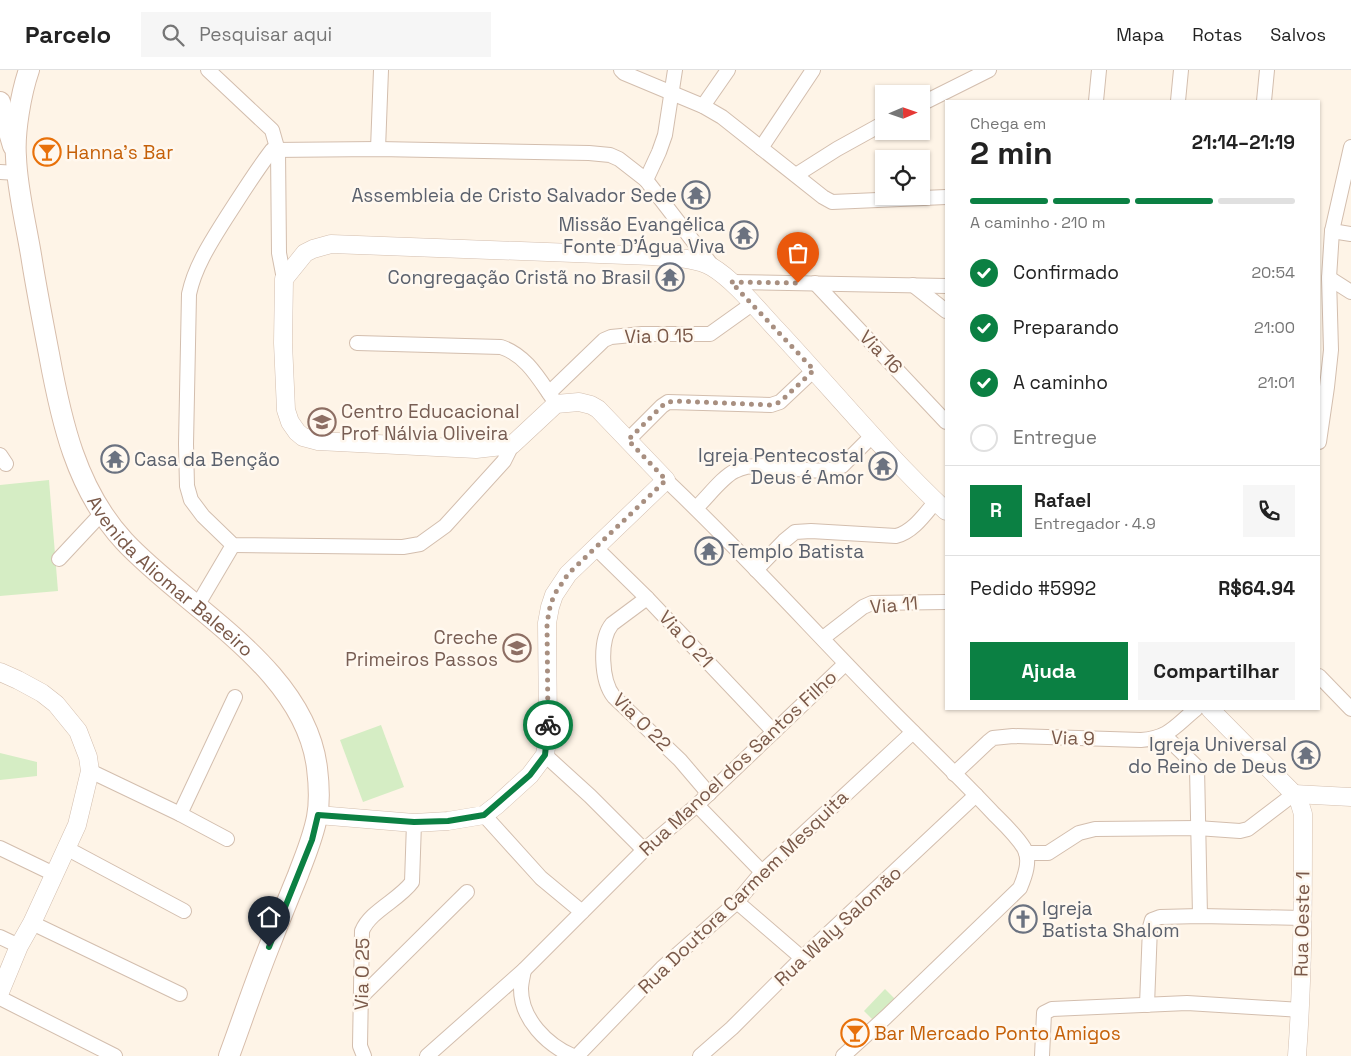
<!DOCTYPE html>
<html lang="pt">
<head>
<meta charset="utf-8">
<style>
	body { margin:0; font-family:"Space Grotesk",sans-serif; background:#f6f6f6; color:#222; height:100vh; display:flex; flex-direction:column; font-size:19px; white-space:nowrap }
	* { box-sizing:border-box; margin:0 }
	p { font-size:16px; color:#767676 }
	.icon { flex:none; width:28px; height:28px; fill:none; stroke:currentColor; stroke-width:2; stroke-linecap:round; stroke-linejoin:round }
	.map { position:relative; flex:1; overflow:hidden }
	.side { position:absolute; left:945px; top:30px; width:375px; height:610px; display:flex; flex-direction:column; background:#fff; border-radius:0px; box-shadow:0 1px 4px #0004 }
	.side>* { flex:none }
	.needle { width:32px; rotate:88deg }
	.controls { position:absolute; left:875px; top:15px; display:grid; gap:10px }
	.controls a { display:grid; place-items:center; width:55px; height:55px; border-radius:0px; background:#fff; box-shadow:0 1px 4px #0004; font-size:25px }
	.pin { position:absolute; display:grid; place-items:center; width:42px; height:42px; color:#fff; margin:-51px -21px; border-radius:50% 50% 50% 0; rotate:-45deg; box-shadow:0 0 5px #0007 }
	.pin .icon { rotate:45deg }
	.courier { position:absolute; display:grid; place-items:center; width:50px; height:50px; margin:-25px; border:4px solid #0b8043; border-radius:50%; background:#fff; color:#222; box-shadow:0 1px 6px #0007 }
	.head em { font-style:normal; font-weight:800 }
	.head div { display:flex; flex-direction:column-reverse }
	.head { display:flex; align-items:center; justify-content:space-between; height:85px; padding:0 25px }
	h1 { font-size:32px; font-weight:800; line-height:38px }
	.bar { display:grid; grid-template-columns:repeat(4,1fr); gap:8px 5px; align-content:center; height:60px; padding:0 25px }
	.bar i { height:6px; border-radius:4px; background:#e0e0e0 }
	.bar .selected { background:#0b8043 }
	.bar p { grid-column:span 4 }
	.line { display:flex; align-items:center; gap:12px; padding:0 25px; border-top:1px solid #e0e0e0 }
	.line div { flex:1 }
	.round { display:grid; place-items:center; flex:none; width:52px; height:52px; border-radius:0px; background:#f6f6f6 }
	ol { padding:0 25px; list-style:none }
	li { display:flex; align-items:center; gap:15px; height:55px }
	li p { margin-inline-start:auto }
	li .icon { padding:5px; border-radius:50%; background:#0b8043; color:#fff; stroke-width:4 }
	li:last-child { color:#767676 }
	li i { width:28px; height:28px; border:2px solid #e0e0e0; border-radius:50% }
	.cta { display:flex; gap:10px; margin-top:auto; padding:10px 25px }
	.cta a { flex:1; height:58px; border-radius:0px; background:#0b8043; color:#fff; font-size:20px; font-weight:800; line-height:58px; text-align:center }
	.cta a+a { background:#f6f6f6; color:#222 }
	header { display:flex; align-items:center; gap:30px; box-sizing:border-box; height:70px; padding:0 25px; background:#fff; border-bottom:1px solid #e0e0e0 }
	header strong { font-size:24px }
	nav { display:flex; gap:28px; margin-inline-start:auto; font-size:18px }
	.search { width:350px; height:45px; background:#f6f6f6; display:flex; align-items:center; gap:12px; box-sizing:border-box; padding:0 18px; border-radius:0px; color:#767676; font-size:19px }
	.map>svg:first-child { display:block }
</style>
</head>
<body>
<header>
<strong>Parcelo</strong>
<div class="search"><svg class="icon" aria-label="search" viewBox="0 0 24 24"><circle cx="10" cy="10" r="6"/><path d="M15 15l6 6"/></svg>Pesquisar aqui</div>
<nav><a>Mapa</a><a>Rotas</a><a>Salvos</a></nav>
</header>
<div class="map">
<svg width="1351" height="986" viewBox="0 0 1351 986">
	<rect width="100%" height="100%" fill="#fef4e7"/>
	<!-- green -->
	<g fill="#d5edc4">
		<polygon points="49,410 58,521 0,526 0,415"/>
		<polygon points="381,655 404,717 363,732 340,670"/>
		<polygon points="0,683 37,692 37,706 0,710"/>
		<polygon points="885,919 897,931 876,953 864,941"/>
	</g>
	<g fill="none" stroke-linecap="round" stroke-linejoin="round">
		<!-- minor casing -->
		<g stroke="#d3beae" stroke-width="16">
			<g id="minor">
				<polyline points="208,0 272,60 278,81 279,183 284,209"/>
				<polyline points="621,0 624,3 703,36 722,47 823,127 832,132 946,127"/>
				<polyline points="1096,31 1099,0"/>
				<polyline points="1178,31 1181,0"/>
				<polyline points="1264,31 1267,0"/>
				<polyline points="921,34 989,0"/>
				<polyline points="703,36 728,0"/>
				<polyline points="761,78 813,0"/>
				<polyline points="378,79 381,0"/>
				<polyline points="0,102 18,103"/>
				<polyline points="796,105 837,79 884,53"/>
				<polyline points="646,110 659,82 665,65 675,0"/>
				<polyline points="1332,161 1351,164"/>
				<polyline points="1329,208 1351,222"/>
				<polyline points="731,212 946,216"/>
				<polyline points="815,213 946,352"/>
				<polyline points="913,215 946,241"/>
				<path d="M357 273 501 277C526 285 539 309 553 329"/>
				<polyline points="549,323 604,270 611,267 642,264 710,264 752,234"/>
				<polyline points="628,370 662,336 668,332 771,335 780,332 814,300"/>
				<polyline points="1319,372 1327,317 1331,280 1329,208 1332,161 1351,77"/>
				<path d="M512 375 504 391 445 456 420 474 403 477 233 475 203 446 191 430 187 416 186 374 189 224C195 196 211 172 226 148 241 125 255 102 272 80L378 79 589 83 610 85 619 89 646 110 713 197"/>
				<polyline points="0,385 6,394"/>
				<path d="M666 410C748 487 823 572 903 652 933 682 964 712 994 744 1004 754 1016 765 1024 778 1031 790 1025 806 1020 818L886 947 843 986"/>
				<path d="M696 438C707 428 722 407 735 401 764 386 814 410 842 396L873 365"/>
				<polyline points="596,478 647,528 774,662"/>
				<polyline points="59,489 102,443"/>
				<path d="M756 500 784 471 795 462 811 461 896 466C913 462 925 444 936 431"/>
				<path d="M647 528 612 554C599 570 601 611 614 627L680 690 709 724"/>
				<polyline points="197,536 233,475"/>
				<polyline points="823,568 863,537 872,533 946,532"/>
				<polyline points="1319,606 1351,639"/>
				<polyline points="1164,665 1197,697 1200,846"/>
				<polyline points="545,685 590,726 644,780"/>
				<polyline points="90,701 180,744 227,769"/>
				<path d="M954 704 988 672 993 668 1013 666 1141 670C1169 668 1175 656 1196 639"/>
				<polyline points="697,735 762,802"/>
				<polyline points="180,744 235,627"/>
				<polyline points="484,745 541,808 582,842"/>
				<polyline points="0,778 54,804"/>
				<polyline points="66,778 184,841"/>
				<polyline points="1026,783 1048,783 1079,763 1095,759 1197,758 1240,761 1248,759 1294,724"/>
				<polyline points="737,832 802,888"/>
				<polyline points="32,853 180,924"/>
				<polyline points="0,867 19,876"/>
				<path d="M524 900C523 906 521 913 521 919 521 949 547 975 573 986"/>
				<polyline points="362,926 467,822"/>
				<polyline points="0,928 115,986"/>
				<polyline points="1147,935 1150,857 1152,850 1160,847 1200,846 1303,848"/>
				<path d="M364 986 360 976 362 861C370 841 399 830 412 812L414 753"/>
				<polyline points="427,986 524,900 644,780 697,735 845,594"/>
				<polyline points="577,986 662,898 737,832 762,802 913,662"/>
				<polyline points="700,986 732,958 802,888 976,725"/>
				<polyline points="1042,986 1044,943 1052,939 1187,933 1301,940"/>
			</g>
		</g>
		<!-- tertiary casing -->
		<g stroke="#d3beae" stroke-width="19">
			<g id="tertiary">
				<polyline points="0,602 18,610 42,623 56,634 78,661 88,687 90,701 77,755 32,853 19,876 0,922"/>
				<path d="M1210 639 1294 724 1299 731 1303 744C1303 825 1303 905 1297 986"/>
				<polyline points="1294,724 1351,727"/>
				<path d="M318 745 414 753 448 751 484 745 497 735 530 705 545 685 548 662 547 553 550 537 554 525 568 504 666 410 598 339 591 335 579 332 556 334 512 375 476 379 318 371 303 367 297 362 290 352 286 340 283 273 284 209 305 183 313 179 331 174 652 186C671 188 695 187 712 197 734 210 759 241 777 260 833 320 886 385 946 441"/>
			</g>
		</g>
		<!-- secondary casing -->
		<g stroke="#d7bdab" stroke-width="22">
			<g id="secondary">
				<path id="s1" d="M29 0C21 23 14 63 16 87 17 120 27 158 32 191 37 222 43 253 49 284 61 350 76 419 124 471 186 538 305 598 317 698 319 714 320 731 317 747 313 768 305 786 298 805 289 827 280 849 271 872 256 909 243 948 229 986"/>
				<polyline points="0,32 13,76"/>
			</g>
		</g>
		<!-- minor -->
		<use href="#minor" stroke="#fff" stroke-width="14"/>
		<!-- tertiary -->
		<use href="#tertiary" stroke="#fff" stroke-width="18"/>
		<!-- secondary -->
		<use href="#secondary" stroke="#fff" stroke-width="20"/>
	</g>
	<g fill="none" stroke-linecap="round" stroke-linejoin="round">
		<!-- done -->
		<polyline stroke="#a88f80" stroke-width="5" stroke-dasharray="0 9" points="548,655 547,553 550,537 554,525 568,504 666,410 628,370 662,336 668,332 676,331 771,335 780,332 814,300 731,212 798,213"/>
		<!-- route -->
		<polyline stroke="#0b8043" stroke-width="6" points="269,877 312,770 318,745 414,752 448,751 484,745 530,705 545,685 548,655"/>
	</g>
	<!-- icons -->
	<defs>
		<g id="bar-ring" transform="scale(1.4375)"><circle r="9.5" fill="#fff8ef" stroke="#e8710a" stroke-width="1.5"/><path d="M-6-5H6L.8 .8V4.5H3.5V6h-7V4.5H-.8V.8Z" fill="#e8710a"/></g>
		<g id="temple-ring" transform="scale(1.4375)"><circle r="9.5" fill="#fff8ef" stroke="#6b7280" stroke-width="1.5"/><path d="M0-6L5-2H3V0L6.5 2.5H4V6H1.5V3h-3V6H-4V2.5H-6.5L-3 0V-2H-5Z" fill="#6b7280"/></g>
		<g id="school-ring" transform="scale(1.4375)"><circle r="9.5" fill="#fff8ef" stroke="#8d6e63" stroke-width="1.5"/><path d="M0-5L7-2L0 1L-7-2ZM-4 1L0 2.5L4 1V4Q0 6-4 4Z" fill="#8d6e63"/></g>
		<g id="church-ring" transform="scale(1.4375)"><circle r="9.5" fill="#fff8ef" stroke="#6b7280" stroke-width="1.5"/><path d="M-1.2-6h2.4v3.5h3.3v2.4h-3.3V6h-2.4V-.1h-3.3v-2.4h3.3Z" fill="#6b7280"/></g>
	</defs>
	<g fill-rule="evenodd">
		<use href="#bar-ring" x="47" y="82"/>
		<use href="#temple-ring" x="696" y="125"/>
		<use href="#temple-ring" x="744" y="165"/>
		<use href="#temple-ring" x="670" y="207"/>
		<use href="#school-ring" x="322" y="352"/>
		<use href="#temple-ring" x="115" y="389"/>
		<use href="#temple-ring" x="883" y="396"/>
		<use href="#temple-ring" x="709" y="481"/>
		<use href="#school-ring" x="517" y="578"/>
		<use href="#temple-ring" x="1306" y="685"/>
		<use href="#church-ring" x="1023" y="849"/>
		<use href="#bar-ring" x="855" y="963"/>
	</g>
	<g text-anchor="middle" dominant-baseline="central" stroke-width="5" stroke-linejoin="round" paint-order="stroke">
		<!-- food labels -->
		<g font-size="19" fill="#c56008" stroke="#fff8ef" text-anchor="start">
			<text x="66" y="82">Hanna's Bar</text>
			<text x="874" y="963">Bar Mercado Ponto Amigos</text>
		</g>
		<!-- worship labels -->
		<g font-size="19" fill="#5b616d" stroke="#fff8ef" text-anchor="end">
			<text x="677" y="125">Assembleia de Cristo Salvador Sede</text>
			<text x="725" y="154">Missão Evangélica<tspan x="725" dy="22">Fonte D'Água Viva</tspan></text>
			<text x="651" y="207">Congregação Cristã no Brasil</text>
			<text x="864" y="385">Igreja Pentecostal<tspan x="864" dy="22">Deus é Amor</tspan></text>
			<text x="134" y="389" text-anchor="start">Casa da Benção</text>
			<text x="728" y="481" text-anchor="start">Templo Batista</text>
			<text x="1287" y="674">Igreja Universal<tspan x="1287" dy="22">do Reino de Deus</tspan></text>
			<text x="1042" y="838" text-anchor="start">Igreja<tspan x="1042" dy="22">Batista Shalom</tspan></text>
		</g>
		<!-- street labels -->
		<g font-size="19" fill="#7a5949" stroke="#fff8ef">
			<text transform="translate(659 266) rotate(-1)">Via O 15</text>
			<text transform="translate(881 282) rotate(46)">Via 16</text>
			<text stroke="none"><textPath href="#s1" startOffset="550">Avenida Aliomar Baleeiro</textPath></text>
			<text transform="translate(894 535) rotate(-5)">Via 11</text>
			<text transform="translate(686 569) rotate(47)">Via O 21</text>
			<text transform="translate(642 652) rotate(45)">Via O 22</text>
			<text transform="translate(1073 668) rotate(2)">Via 9</text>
			<text transform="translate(738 693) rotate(-43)">Rua Manoel dos Santos Filho</text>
			<text transform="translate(743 822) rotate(-44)">Rua Doutora Carmem Mesquita</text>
			<text transform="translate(1302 854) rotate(-89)">Rua Oeste 1</text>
			<text transform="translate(838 856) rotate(-43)">Rua Waly Salomão</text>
			<text transform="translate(362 904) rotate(-89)">Via O 25</text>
		</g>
		<!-- education labels -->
		<g font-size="19" fill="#785e54" stroke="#fff8ef" text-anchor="start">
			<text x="341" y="341">Centro Educacional<tspan x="341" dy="22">Prof Nálvia Oliveira</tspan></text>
			<text x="498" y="567" text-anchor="end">Creche<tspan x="498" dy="22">Primeiros Passos</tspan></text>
		</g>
	</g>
</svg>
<div class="controls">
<a><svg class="needle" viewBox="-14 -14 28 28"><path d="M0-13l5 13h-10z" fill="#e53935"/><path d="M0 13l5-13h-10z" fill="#767676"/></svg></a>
<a><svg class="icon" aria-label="locate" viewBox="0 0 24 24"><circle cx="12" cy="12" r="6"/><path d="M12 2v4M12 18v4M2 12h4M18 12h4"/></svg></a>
</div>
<div class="pin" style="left:798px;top:213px;background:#ea580c"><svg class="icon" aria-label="bag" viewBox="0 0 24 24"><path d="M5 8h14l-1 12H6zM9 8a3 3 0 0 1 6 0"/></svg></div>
<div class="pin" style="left:269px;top:877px;background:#1f2937"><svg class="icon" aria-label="home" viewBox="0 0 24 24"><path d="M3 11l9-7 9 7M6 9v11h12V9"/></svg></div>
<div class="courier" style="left:548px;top:655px"><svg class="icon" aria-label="bike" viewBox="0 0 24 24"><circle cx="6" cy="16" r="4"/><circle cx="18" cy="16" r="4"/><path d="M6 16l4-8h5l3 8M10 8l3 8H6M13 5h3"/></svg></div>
<section class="side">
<div class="head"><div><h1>2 min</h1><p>Chega em</p></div><em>21:14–21:19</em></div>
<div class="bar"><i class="selected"></i><i class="selected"></i><i class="selected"></i><i></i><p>A caminho · 210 m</p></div>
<ol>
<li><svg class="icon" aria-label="check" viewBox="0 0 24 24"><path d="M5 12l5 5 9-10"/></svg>Confirmado<p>20:54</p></li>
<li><svg class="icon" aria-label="check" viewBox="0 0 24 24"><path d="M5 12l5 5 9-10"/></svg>Preparando<p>21:00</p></li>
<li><svg class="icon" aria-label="check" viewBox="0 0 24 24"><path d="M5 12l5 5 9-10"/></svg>A caminho<p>21:01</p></li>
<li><i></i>Entregue</li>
</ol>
<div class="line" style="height:90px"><b class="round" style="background:#0b8043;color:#fff">R</b><div><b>Rafael</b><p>Entregador · 4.9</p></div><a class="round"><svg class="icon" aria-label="phone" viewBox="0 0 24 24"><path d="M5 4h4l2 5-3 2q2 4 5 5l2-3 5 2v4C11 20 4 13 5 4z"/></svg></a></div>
<div class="line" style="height:65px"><div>Pedido #5992</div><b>R$64.94</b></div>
<div class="cta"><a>Ajuda</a><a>Compartilhar</a></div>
</section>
</div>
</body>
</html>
